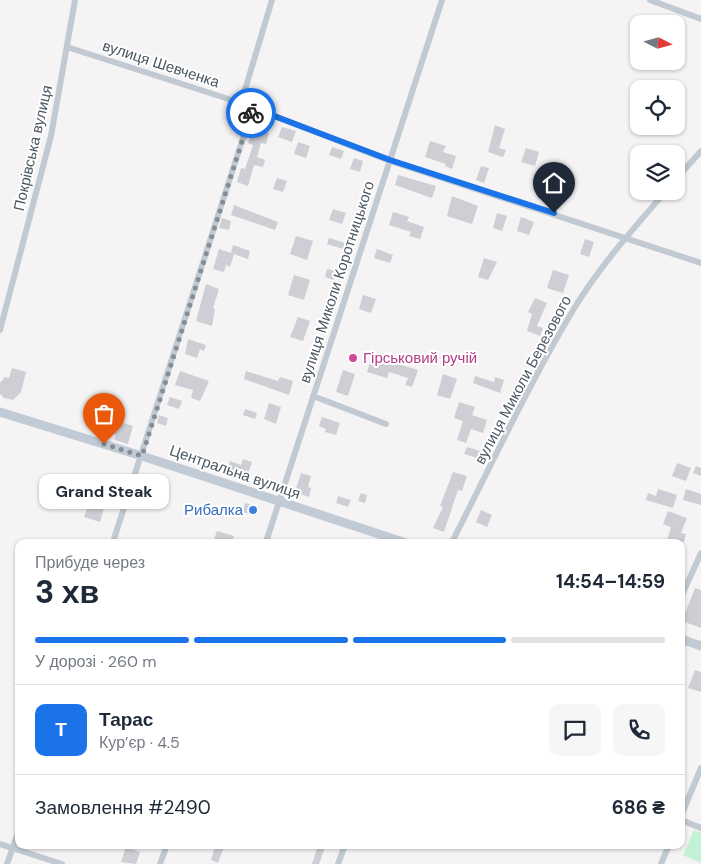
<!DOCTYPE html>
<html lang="uk">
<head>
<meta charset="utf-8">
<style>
	body { margin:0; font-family:"DM Sans",sans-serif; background:#f6f6f7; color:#1f2937; height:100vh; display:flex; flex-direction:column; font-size:19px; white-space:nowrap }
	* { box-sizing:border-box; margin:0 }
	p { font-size:16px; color:#747a83 }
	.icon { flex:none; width:28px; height:28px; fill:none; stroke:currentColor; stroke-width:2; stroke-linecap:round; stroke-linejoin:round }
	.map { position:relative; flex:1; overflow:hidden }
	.details { position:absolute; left:15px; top:539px; width:670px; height:310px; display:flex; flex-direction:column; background:#fff; border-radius:10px; box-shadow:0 1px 4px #0004 }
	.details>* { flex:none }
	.needle { width:32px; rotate:96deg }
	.buttons { position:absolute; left:630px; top:15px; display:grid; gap:10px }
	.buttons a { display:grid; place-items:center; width:55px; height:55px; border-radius:10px; background:#fff; box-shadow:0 1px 4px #0004; font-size:25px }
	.pin { position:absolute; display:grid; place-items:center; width:42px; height:42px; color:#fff; margin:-51px -21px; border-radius:50% 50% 50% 0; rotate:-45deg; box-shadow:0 0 5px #0007 }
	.pin .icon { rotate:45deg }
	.courier { position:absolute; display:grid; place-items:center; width:50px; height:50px; margin:-25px; border:4px solid #1a73e8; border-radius:50%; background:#fff; color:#222; box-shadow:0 1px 6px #0007 }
	.bubble { position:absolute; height:35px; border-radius:10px; background:#fff; box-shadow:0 1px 4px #0004; font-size:16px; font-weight:700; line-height:35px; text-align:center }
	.summary em { font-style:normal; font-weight:700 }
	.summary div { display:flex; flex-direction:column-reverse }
	.summary { display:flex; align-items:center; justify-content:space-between; height:85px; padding:0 20px }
	h1 { font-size:32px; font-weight:700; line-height:38px }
	.bar { display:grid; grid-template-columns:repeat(4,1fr); gap:8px 5px; align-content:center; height:60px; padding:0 20px }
	.bar i { height:6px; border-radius:4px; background:#e0e1e3 }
	.bar .on { background:#1a73e8 }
	.bar p { grid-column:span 4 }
	.line { display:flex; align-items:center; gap:12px; padding:0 20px; border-top:1px solid #e0e1e3 }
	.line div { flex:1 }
	.round { display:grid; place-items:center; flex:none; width:52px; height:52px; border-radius:10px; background:#f6f6f7 }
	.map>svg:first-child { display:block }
</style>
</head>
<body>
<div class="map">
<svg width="701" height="864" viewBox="0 0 701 864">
	<rect width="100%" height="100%" fill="#f5f3f3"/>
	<!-- green -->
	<polygon fill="#c3f1d5" points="694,830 701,833 701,863 683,855"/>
	<!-- building -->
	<g fill="#cdcfd5">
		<polygon points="495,125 505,129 499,148 506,150 503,157 488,152"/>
		<polygon points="282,127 296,131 292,142 278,137"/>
		<polygon points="253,128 269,133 266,144 261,143 257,157 265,160 263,167 254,165 248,186 237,182 241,168 245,169 253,145 248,143"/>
		<polygon points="430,141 446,146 443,152 456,156 452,169 445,166 446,164 425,157"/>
		<polygon points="298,142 310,146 306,158 294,154"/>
		<polygon points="332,147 344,151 341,159 329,155"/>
		<polygon points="526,148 539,152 535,166 521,162"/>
		<polygon points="354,158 363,161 360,172 350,169"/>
		<polygon points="481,166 489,168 484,183 476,180"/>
		<polygon points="541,172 559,178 556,188 551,186 547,201 537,198 542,184 538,182"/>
		<polygon points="398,175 436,186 432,198 395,185"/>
		<polygon points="277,178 287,181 283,192 273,189"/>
		<polygon points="452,196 478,206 472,224 447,216"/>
		<polygon points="234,205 278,222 275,230 231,215"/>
		<polygon points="333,209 346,213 342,224 329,220"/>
		<polygon points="393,212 409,217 407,221 424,227 420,239 409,236 411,232 389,225"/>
		<polygon points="497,213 507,216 502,231 493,228"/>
		<polygon points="521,217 534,222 529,235 517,231"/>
		<polygon points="222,218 231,221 229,230 219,228"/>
		<polygon points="296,236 313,241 307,260 290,254"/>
		<polygon points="329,238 345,243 343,249 327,244"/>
		<polygon points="585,239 594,242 589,257 580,254"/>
		<polygon points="233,245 250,251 248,259 231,253"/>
		<polygon points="219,249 234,254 230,267 226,265 224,272 213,269"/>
		<polygon points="377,249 393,255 390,263 374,258"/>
		<polygon points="484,258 497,262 488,280 478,277"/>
		<polygon points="327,269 336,271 333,280 325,277"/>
		<polygon points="553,270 569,275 563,293 547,288"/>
		<polygon points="294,275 310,280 304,300 288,295"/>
		<polygon points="206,284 219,289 213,308 215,309 212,326 196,321"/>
		<polygon points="363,295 376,299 371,313 359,309"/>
		<polygon points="535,298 547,303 537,326 543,328 540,336 527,331 532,314 528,312"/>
		<polygon points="298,317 310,321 303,341 290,337"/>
		<polygon points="188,339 206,345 204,351 200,349 197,358 185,354"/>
		<polygon points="372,356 418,370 412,387 405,385 408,378 389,372 387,378 367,372"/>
		<polygon points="12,368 26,372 21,392 13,400 4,398 0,394 0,383 5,377 9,378"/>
		<polygon points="343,370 355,374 348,396 336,392"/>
		<polygon points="180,371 209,381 200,401 191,398 193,390 175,385"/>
		<polygon points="246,371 278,381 280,377 293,381 289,395 244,379"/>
		<polygon points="443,374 457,379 450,399 437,395"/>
		<polygon points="475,376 494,382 495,377 504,380 500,393 473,383"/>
		<polygon points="170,397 182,401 179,409 167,405"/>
		<polygon points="99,400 125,408 121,422 133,426 128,444 114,440 116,435 90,427"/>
		<polygon points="459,402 475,407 472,415 487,420 483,433 471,429 466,443 457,440 463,421 454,418"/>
		<polygon points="269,403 281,407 276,424 264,419"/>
		<polygon points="245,409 257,413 255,419 243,415"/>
		<polygon points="159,415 168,418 166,426 157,423"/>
		<polygon points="322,417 340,423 336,435 325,432 326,429 319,426"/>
		<polygon points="467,447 480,451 477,458 464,454"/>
		<polygon points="243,459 252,462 247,477 228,469 230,461 241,465"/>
		<polygon points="677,463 691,468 686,481 672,476"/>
		<polygon points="696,466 701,468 701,476 693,473"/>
		<polygon points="453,472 467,476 462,491 458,490 444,532 433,528 443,507 440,506"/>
		<polygon points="301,473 311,476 308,487 311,488 309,497 295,492"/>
		<polygon points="255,475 269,479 266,486 253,482"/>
		<polygon points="658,489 677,495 673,508 646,500 648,493 656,496"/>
		<polygon points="686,489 701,494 701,505 683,500"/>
		<polygon points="361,493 367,495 365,503 358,501"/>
		<polygon points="338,496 351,500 348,507 336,503"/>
		<polygon points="89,503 104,508 100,522 84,517"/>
		<polygon points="245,503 259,507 256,516 243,512"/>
		<polygon points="481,510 492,515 487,527 476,522"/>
		<polygon points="668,511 687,518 681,533 686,534 684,542 667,541 671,527 663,524"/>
		<polygon points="217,531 234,536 232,542 213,542"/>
		<polygon points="695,588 701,590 701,628 682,621"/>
		<polygon points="695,670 701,672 701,692 688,688"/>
		<polygon points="318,845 326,845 319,864 312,864"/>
		<polygon points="126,847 140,852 136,864 121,862"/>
		<polygon points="215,847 223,849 218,863 211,860"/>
	</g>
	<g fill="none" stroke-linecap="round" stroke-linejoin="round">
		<!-- street -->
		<g stroke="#c1cad2" stroke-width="6">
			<polyline points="650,0 701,19"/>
			<polyline points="67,47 241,103 390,161 701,263"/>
			<polyline points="241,103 272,0"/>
			<polyline points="676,179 701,151"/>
			<polyline points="0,330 51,136 75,0"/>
			<polyline points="313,396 386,424"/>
			<polyline points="113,542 253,107"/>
			<polyline points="266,542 442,0"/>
			<path d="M452 542C492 464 529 383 575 307 600 266 634 228 666 191"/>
			<polyline points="681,597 701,553"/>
			<polyline points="681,816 701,768"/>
			<polyline points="681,820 701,828"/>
			<polyline points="0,844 62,864"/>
			<polyline points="7,864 19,830"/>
			<polyline points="160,864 167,845"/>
			<polyline points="338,864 345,845"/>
			<polyline points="661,864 669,845"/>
		</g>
		<!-- secondary -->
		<g stroke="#c1cbd6" stroke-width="9">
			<polyline points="0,412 142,456 403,542"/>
			<polyline points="681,639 701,646"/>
		</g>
	</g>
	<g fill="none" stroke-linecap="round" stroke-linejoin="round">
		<!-- done -->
		<polyline stroke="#868d94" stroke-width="5" stroke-dasharray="0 9" points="104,444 142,456 251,113"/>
		<!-- route -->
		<polyline stroke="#1a73e8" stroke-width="6" points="251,113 253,108 390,160 554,213"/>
	</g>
	<!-- markers -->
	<circle fill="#d1479c" stroke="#fff" stroke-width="2" cx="353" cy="358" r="5"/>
	<circle fill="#3f7fe0" stroke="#fff" stroke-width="2" cx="253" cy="510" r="5"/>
	<g text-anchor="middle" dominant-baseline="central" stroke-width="4" stroke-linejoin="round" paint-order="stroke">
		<!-- street labels -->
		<g font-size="15" fill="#4a5661" stroke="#fff">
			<text transform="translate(161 64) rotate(18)">вулиця Шевченка</text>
			<text transform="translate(33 148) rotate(-77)">Покрівська вулиця</text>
			<text transform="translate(337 282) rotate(-72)">вулиця Миколи Коротницького</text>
			<text transform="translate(523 380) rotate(-62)">вулиця Миколи Березового</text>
			<text transform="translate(235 472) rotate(19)">Центральна вулиця</text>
		</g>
		<!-- hotel labels -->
		<g font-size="15" fill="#b23c85" stroke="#fff" text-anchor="start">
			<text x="363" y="358">Гірськовий ручій</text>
		</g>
		<!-- shop labels -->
		<g font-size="15" fill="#366cbe" stroke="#fff" text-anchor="end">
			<text x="243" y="510">Рибалка</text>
		</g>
	</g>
</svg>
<div class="buttons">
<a><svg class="needle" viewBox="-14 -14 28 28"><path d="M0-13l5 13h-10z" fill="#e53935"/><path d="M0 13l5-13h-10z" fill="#747a83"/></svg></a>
<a><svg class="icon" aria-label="locate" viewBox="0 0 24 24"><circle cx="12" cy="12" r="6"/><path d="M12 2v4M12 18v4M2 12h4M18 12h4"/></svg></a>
<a><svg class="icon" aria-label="layers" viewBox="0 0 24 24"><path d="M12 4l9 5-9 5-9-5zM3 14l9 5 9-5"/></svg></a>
</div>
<div class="pin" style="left:104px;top:444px;background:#ea580c"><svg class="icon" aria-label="bag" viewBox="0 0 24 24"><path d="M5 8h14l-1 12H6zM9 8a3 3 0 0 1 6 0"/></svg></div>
<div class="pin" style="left:554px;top:213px;background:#1f2937"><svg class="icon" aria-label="home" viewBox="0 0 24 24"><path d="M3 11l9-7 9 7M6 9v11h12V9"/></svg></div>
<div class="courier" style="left:251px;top:113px"><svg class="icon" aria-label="bike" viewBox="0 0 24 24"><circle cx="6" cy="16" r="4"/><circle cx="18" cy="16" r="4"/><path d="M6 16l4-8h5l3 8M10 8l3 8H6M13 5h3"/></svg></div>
<div class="bubble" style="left:39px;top:474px;width:130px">Grand Steak</div>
<section class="details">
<div class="summary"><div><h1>3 хв</h1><p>Прибуде через</p></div><em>14:54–14:59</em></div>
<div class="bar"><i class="on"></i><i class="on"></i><i class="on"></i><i></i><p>У дорозі · 260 m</p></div>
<div class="line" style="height:90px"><b class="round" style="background:#1a73e8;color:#fff">Т</b><div><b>Тарас</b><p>Кур’єр · 4.5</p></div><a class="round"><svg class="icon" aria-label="chat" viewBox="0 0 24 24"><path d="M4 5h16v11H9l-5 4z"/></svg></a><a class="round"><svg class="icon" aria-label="phone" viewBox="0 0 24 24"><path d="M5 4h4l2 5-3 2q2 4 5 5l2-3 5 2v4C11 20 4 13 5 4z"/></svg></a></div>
<div class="line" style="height:65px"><div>Замовлення #2490</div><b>686 ₴</b></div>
</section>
</div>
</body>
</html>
